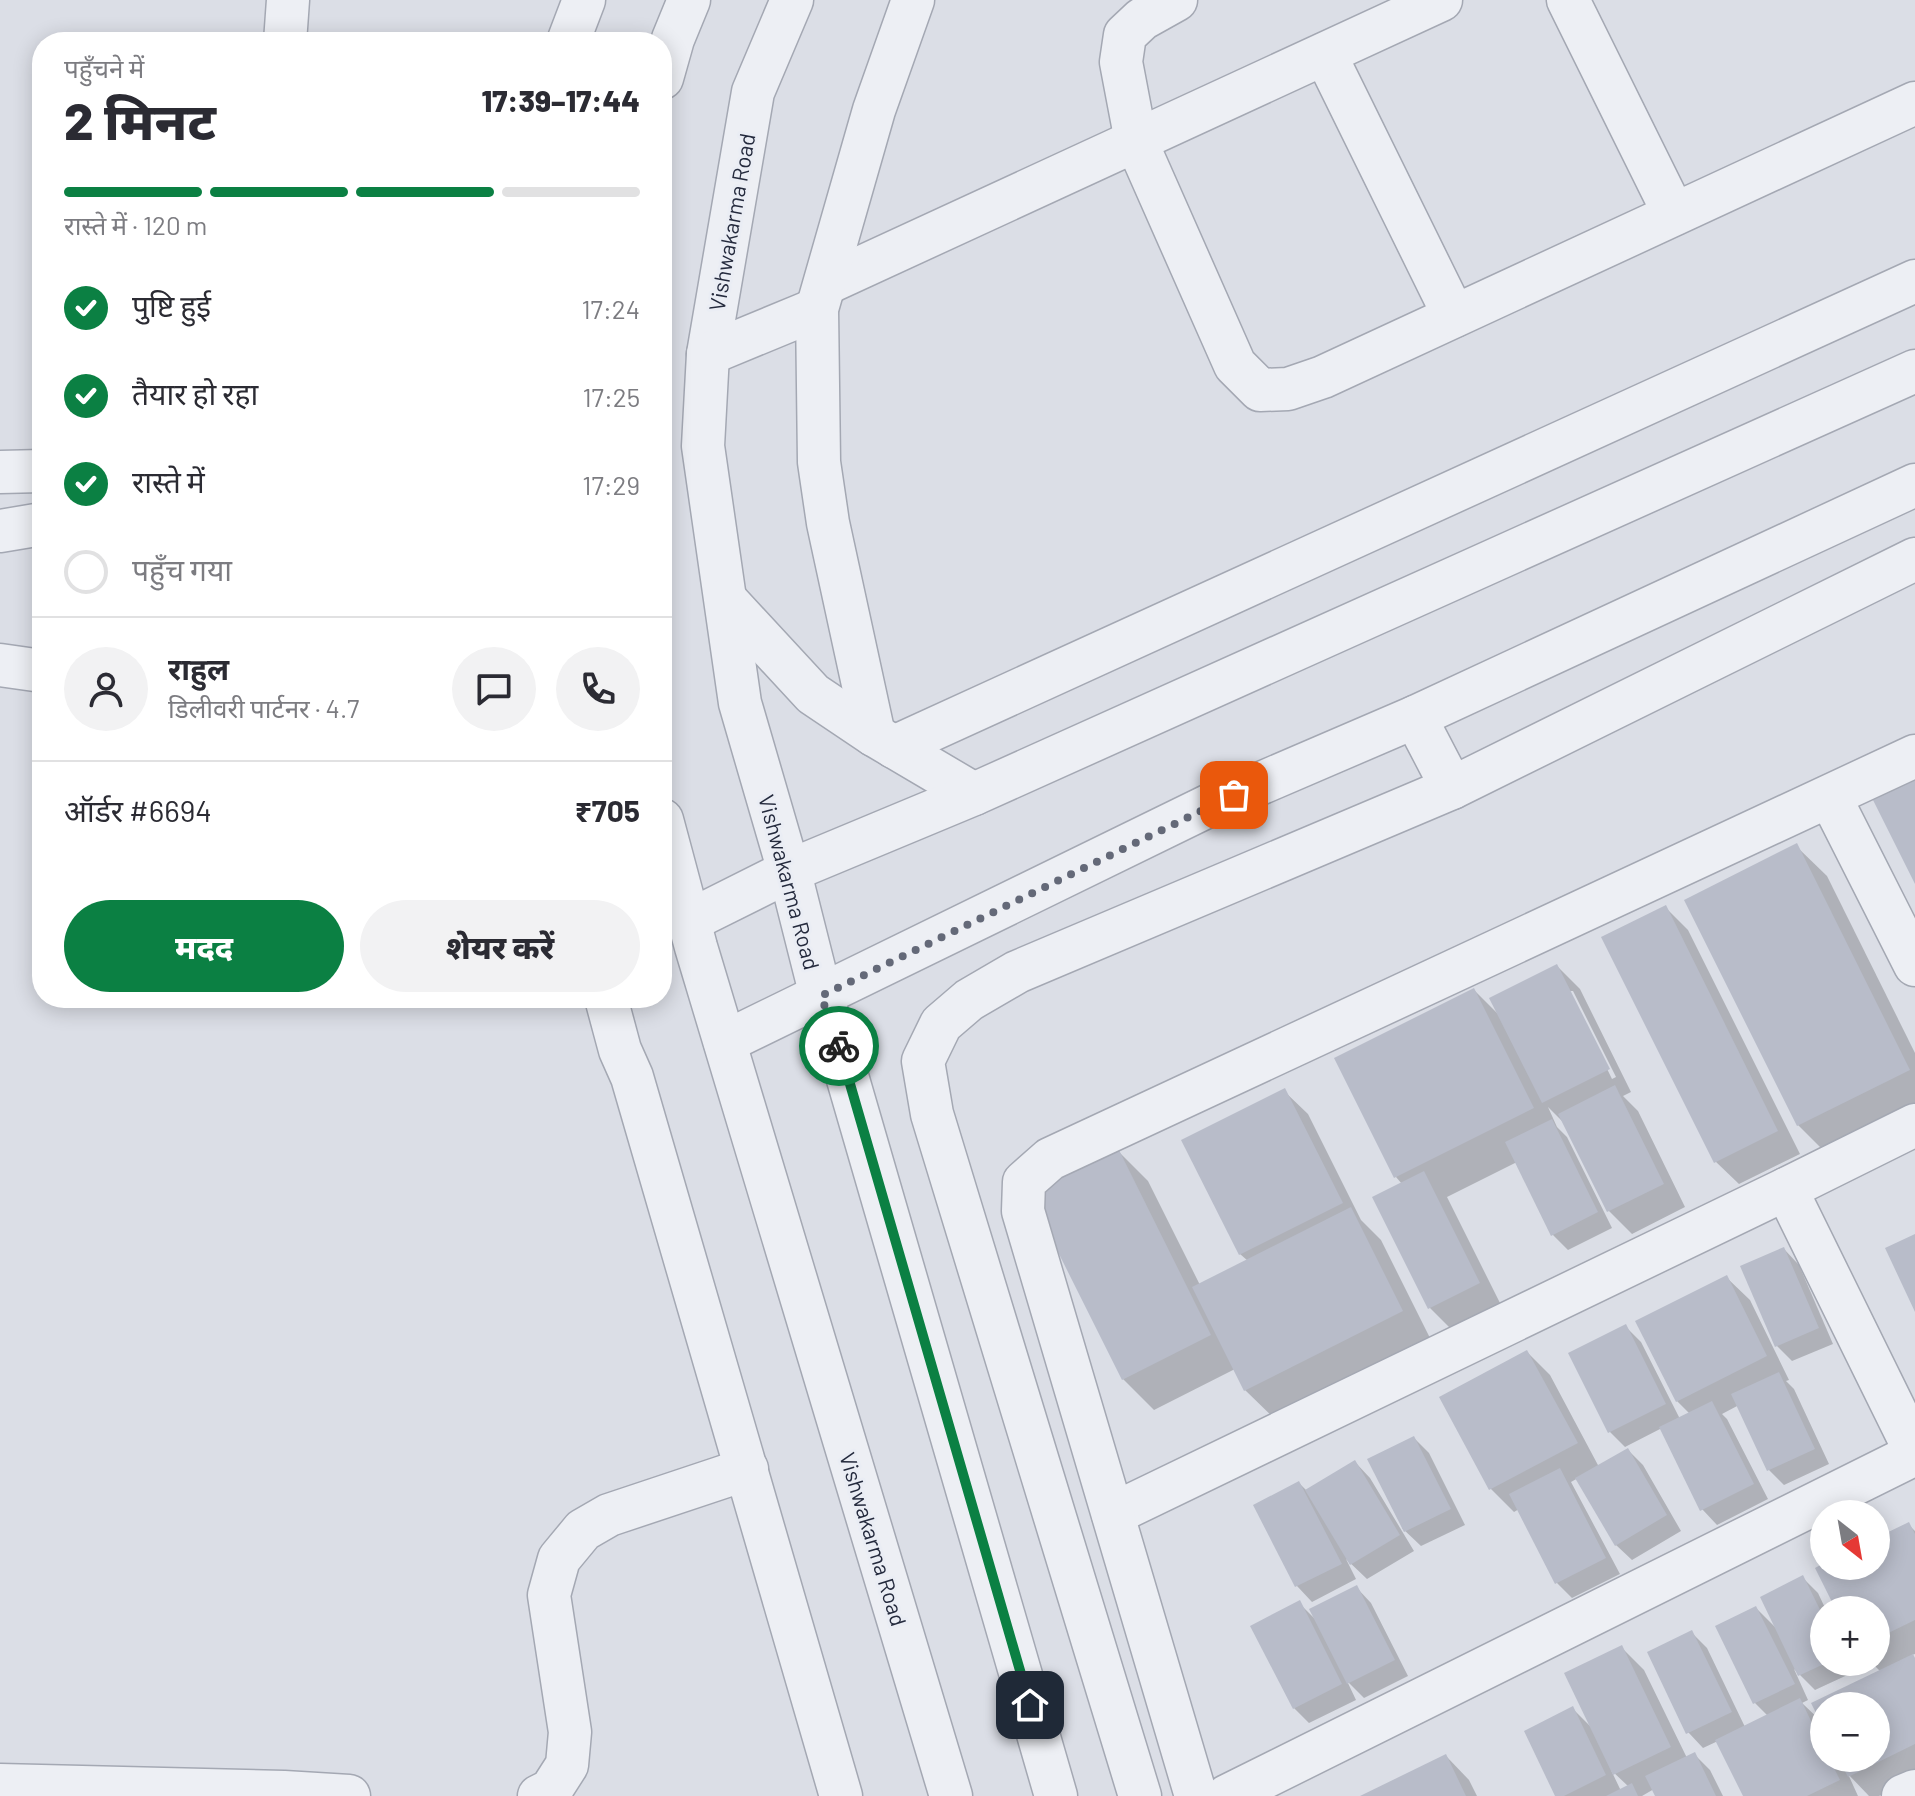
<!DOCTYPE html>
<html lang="hi">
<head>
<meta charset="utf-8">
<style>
	body { margin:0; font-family:Barlow,"Noto Sans Devanagari",sans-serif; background:#f2f2f3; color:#2b2b33; height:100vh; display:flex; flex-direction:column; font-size:30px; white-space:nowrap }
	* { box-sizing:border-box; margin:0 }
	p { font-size:26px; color:#7c7c81 }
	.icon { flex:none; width:44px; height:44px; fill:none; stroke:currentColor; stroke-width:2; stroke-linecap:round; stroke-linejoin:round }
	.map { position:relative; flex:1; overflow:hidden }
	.details { position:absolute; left:32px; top:32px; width:640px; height:976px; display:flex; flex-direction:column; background:#fff; border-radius:32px; box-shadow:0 4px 20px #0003 }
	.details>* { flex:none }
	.needle { width:52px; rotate:149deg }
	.fabs { position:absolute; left:1810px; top:1500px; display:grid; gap:16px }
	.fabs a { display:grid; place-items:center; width:80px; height:80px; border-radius:50%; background:#fff; box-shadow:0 4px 20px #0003; font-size:40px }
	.pin { position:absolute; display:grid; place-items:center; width:68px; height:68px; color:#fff; margin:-34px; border-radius:16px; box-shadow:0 4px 12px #0006 }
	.courier { position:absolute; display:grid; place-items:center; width:80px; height:80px; margin:-40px; border:6px solid #0b8043; border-radius:50%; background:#fff; color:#222; box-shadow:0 2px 10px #0007 }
	.head em { font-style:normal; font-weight:800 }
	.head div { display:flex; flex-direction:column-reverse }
	.head { display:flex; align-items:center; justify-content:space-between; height:136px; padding:0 32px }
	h1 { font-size:52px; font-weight:800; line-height:60px }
	.bar { display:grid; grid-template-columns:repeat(4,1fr); gap:12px 8px; align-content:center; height:96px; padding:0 32px }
	.bar i { height:10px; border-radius:6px; background:#e1e1e2 }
	.bar .current { background:#0b8043 }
	.bar p { grid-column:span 4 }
	.line { display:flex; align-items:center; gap:20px; padding:0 32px; border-top:2px solid #e1e1e2 }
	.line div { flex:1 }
	.round { display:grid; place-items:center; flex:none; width:84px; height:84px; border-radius:42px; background:#f2f2f3 }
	ol { padding:0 32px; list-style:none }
	li { display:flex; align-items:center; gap:24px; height:88px }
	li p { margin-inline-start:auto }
	li .icon { padding:8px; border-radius:50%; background:#0b8043; color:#fff; stroke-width:4 }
	li:last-child { color:#7c7c81 }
	li i { width:44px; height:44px; border:4px solid #e1e1e2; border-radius:50% }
	.cta { display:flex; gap:16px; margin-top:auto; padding:16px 32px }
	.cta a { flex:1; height:92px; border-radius:48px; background:#0b8043; color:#fff; font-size:32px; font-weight:800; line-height:92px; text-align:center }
	.cta a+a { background:#f2f2f3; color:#2b2b33 }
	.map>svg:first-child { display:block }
</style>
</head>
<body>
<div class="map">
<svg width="1915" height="1796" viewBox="0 0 1915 1796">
	<rect width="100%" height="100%" fill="#dbdee6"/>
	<!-- shadow -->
	<g fill="#0003" fill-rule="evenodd">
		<polygon points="1796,846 1827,876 1915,1053 1915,1112 1829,1156 1798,1125"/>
		<polygon points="1665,907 1688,930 1800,1154 1739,1184 1715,1161"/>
		<path d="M1557 966 1580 989 1631 1092 1623 1096 1638 1111 1685 1207 1632 1234 1609 1211 1565 1124 1548 1107 1557 1127 1567 1137 1612 1228 1568 1250 1553 1235 1517 1162 1447 1197 1502 1307 1453 1331 1430 1308 1375 1197 1402 1184 1396 1177 1474 990 1500 1016ZM1569 991H1573L1616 1077 1612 1079Z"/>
		<polygon points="1284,1091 1308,1114 1361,1220 1381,1240 1432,1342 1276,1420 1245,1390 1235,1369 1154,1410 1123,1379 1117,1150 1148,1181 1200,1285 1248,1261 1240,1254"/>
		<polygon points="1784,1249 1799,1265 1833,1344 1792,1361 1777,1346"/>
		<polygon points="1726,1277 1750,1300 1789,1380 1786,1381 1794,1389 1829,1464 1784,1485 1769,1470 1739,1405 1722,1414 1727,1419 1768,1499 1717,1525 1702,1509 1662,1428 1625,1447 1609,1431 1626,1327 1641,1342 1680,1419 1690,1414 1677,1401"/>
		<polygon points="1527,1352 1550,1375 1599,1467 1628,1450 1643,1465 1681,1531 1632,1560 1616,1545 1578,1478 1571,1482 1620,1574 1572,1598 1557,1583 1519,1509 1514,1512 1491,1489 1442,1398"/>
		<polygon points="1414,1438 1429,1453 1465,1525 1421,1546 1402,1528"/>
		<polygon points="1355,1462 1370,1478 1414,1551 1367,1579 1346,1559 1356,1579 1312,1602 1297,1586 1255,1506 1299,1483 1307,1491"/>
		<polygon points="1909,1525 1915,1531 1915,1654 1912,1655 1915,1659 1915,1778 1879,1796 1869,1796 1848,1774 1858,1796 1745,1796 1718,1741 1703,1748 1688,1732 1691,1632 1707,1648 1745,1727 1768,1716 1755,1703 1756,1608 1778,1630 1803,1578 1818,1593 1826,1610 1824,1610 1824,1662 1852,1662 1856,1671 1815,1690 1794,1669 1808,1700 1802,1703 1824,1724 1824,1758 1876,1758 1876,1706 1824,1706 1824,1724 1814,1704 1881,1672 1871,1662 1876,1662 1876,1610 1838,1610 1818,1569 1824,1566 1876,1566 1876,1541"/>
		<polygon points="1356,1587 1371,1603 1408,1676 1364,1698 1347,1681 1356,1700 1309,1723 1294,1708 1299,1603 1316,1620"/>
		<path d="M1621 1647 1644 1670 1687 1758 1695 1755 1710 1770 1723 1796H1657L1654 1789 1642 1796H1558L1573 1709 1592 1728ZM1611 1770 1629 1787 1621 1791Z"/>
		<polygon points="1446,1756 1469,1780 1477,1796 1364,1796"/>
	</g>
	<!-- building -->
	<g fill="#b8bcc9">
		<polygon points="1915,778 1915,884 1873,800"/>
		<polygon points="1797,843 1910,1070 1797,1126 1684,900"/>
		<polygon points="1666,905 1778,1131 1714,1163 1601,937"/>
		<polygon points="1557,964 1610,1069 1542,1103 1489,998"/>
		<polygon points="1474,988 1534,1108 1394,1178 1334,1058"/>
		<polygon points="1615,1085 1664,1184 1607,1212 1558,1114"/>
		<polygon points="1285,1088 1343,1203 1239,1255 1181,1140"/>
		<polygon points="1552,1119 1598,1212 1551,1236 1505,1142"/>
		<polygon points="1118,1148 1211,1335 1122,1380 1028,1192"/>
		<polygon points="1424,1171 1480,1283 1428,1309 1372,1197"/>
		<polygon points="1351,1207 1403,1311 1244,1391 1192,1287"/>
		<polygon points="1915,1234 1915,1312 1885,1248"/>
		<polygon points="1784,1247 1819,1328 1775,1347 1740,1266"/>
		<polygon points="1727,1275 1767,1356 1676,1402 1635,1321"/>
		<polygon points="1626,1324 1666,1404 1608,1433 1568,1353"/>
		<polygon points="1527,1350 1578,1443 1489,1490 1439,1397"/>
		<polygon points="1779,1372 1815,1449 1767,1471 1731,1394"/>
		<polygon points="1712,1401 1754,1484 1700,1511 1659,1427"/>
		<polygon points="1414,1436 1451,1509 1404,1532 1367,1459"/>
		<polygon points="1628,1448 1667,1515 1615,1546 1575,1478"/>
		<polygon points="1355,1460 1400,1535 1350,1565 1305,1490"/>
		<polygon points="1560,1468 1606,1558 1555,1584 1509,1494"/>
		<polygon points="1299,1481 1342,1564 1295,1587 1253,1505"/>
		<polygon points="1909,1522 1915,1534 1915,1620 1876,1639 1876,1610 1836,1610 1815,1568 1824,1563 1824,1566 1876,1566 1876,1538"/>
		<polygon points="1803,1575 1824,1618 1824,1664 1798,1676 1760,1597"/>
		<polygon points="1357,1585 1395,1660 1347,1684 1309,1609"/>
		<polygon points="1300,1600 1342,1684 1293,1709 1250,1626"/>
		<polygon points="1756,1606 1795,1684 1753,1704 1715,1626"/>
		<polygon points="1692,1630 1732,1712 1686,1734 1647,1652"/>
		<polygon points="1622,1645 1671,1747 1613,1775 1564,1673"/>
		<polygon points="1913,1654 1915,1658 1915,1744 1848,1777 1838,1758 1876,1758 1876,1706 1824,1706 1824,1729 1811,1703"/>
		<polygon points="1800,1698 1824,1748 1824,1758 1829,1758 1840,1780 1807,1796 1743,1796 1715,1740"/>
		<polygon points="1573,1706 1606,1775 1564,1796 1555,1796 1524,1731"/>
		<polygon points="1695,1752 1716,1796 1655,1796 1645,1776"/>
		<polygon points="1446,1754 1466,1796 1360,1796"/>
		<polygon points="1632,1783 1638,1796 1606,1796"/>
	</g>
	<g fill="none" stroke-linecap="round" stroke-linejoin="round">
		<!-- minor casing -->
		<g stroke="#a4a8b3" stroke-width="45">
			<g id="minor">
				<polyline points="792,0 753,92 708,354 703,446 740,703 793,885 821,996 836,1038 1056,1796"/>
				<polyline points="1176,0 1142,19 1125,35 1121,62 1136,141 1235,365 1260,390 1288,389 1323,377 1915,103"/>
				<polyline points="1568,0 1674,214"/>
				<polyline points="285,42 288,0"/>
				<polyline points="568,42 584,0"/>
				<polyline points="1325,54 1454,316"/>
				<polyline points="662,78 673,39 689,0"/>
				<polyline points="825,284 1441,0"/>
				<polyline points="708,354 817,309"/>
				<polyline points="0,472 42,471"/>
				<polyline points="0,531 42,524"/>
				<polyline points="726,600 813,694 874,735 974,794"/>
				<polyline points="0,665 42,671"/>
				<polyline points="1415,717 1452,788"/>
				<polyline points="874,735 828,523 819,462 817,309 874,110 913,0"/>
				<polyline points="894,747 1915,281"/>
				<polyline points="1830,797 1915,965"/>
				<polyline points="662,820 696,947 951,1796"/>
				<polyline points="689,921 789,871 974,794 1915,371"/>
				<polyline points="606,998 620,1050 632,1077 841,1796"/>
				<polyline points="725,1042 1208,806 1415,717 1915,485"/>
				<polyline points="1786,1189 1915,1451"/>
				<polyline points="1113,1514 1786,1189 1915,1125"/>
				<polyline points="0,1785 284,1792 349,1796"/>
				<polyline points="539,1796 551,1790 567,1765 570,1732 549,1595 559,1559 583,1530 609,1515 747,1469"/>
				<polyline points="1140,1796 932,1114 923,1061 941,1024 969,1000 1017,972 1452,788 1915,559"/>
				<polyline points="1196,1796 1023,1211 1024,1182 1050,1159 1915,756"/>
				<polyline points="1227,1796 1915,1454"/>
				<polyline points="1903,1796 1915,1791"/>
			</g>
		</g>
		<!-- minor -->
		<use href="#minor" stroke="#edeff4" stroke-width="42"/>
	</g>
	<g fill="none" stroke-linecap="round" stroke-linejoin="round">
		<!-- done -->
		<polyline stroke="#646978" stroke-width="8" stroke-dasharray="0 14.4" points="839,1046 821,996 1234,795"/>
		<!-- route -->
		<polyline stroke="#0b8043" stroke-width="10" points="839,1046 1030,1705"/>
	</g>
	<g text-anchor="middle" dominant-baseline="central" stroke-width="6" stroke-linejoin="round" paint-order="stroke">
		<!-- street labels -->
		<g font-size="22" fill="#242a3d" stroke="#eaedf4">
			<text transform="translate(731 222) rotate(-80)">Vishwakarma Road</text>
			<text transform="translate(790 882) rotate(75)">Vishwakarma Road</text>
			<text transform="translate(874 1539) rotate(73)">Vishwakarma Road</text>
		</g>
	</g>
</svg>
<div class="fabs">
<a><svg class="needle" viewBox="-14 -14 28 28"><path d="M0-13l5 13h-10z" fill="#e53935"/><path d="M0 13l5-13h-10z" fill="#7c7c81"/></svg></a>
<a>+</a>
<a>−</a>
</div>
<div class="pin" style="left:1234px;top:795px;background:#ea580c"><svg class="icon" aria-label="bag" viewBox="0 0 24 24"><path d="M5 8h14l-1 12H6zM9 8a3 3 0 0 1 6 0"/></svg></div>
<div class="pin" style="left:1030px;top:1705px;background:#1f2937"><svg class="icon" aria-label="home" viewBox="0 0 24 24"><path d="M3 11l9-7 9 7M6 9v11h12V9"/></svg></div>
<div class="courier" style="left:839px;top:1046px"><svg class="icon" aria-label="bike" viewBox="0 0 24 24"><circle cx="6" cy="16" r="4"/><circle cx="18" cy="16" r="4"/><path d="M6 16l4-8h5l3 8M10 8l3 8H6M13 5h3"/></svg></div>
<section class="details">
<div class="head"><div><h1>2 मिनट</h1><p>पहुँचने में</p></div><em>17:39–17:44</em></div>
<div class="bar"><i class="current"></i><i class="current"></i><i class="current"></i><i></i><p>रास्ते में · 120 m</p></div>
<ol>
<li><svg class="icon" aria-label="check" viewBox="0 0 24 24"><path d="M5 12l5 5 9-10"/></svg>पुष्टि हुई<p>17:24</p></li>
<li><svg class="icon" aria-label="check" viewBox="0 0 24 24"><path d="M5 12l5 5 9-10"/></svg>तैयार हो रहा<p>17:25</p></li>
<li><svg class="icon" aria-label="check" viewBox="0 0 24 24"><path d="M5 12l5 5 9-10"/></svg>रास्ते में<p>17:29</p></li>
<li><i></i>पहुँच गया</li>
</ol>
<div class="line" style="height:144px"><a class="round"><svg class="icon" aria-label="person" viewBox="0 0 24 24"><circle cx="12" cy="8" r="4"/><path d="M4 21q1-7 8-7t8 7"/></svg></a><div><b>राहुल</b><p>डिलीवरी पार्टनर · 4.7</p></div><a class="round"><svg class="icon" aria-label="chat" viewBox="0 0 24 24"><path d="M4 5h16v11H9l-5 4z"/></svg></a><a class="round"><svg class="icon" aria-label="phone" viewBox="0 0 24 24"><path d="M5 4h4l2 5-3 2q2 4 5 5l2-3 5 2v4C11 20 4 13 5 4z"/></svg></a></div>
<div class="line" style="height:104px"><div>ऑर्डर #6694</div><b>₹705</b></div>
<div class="cta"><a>मदद</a><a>शेयर करें</a></div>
</section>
</div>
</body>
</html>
